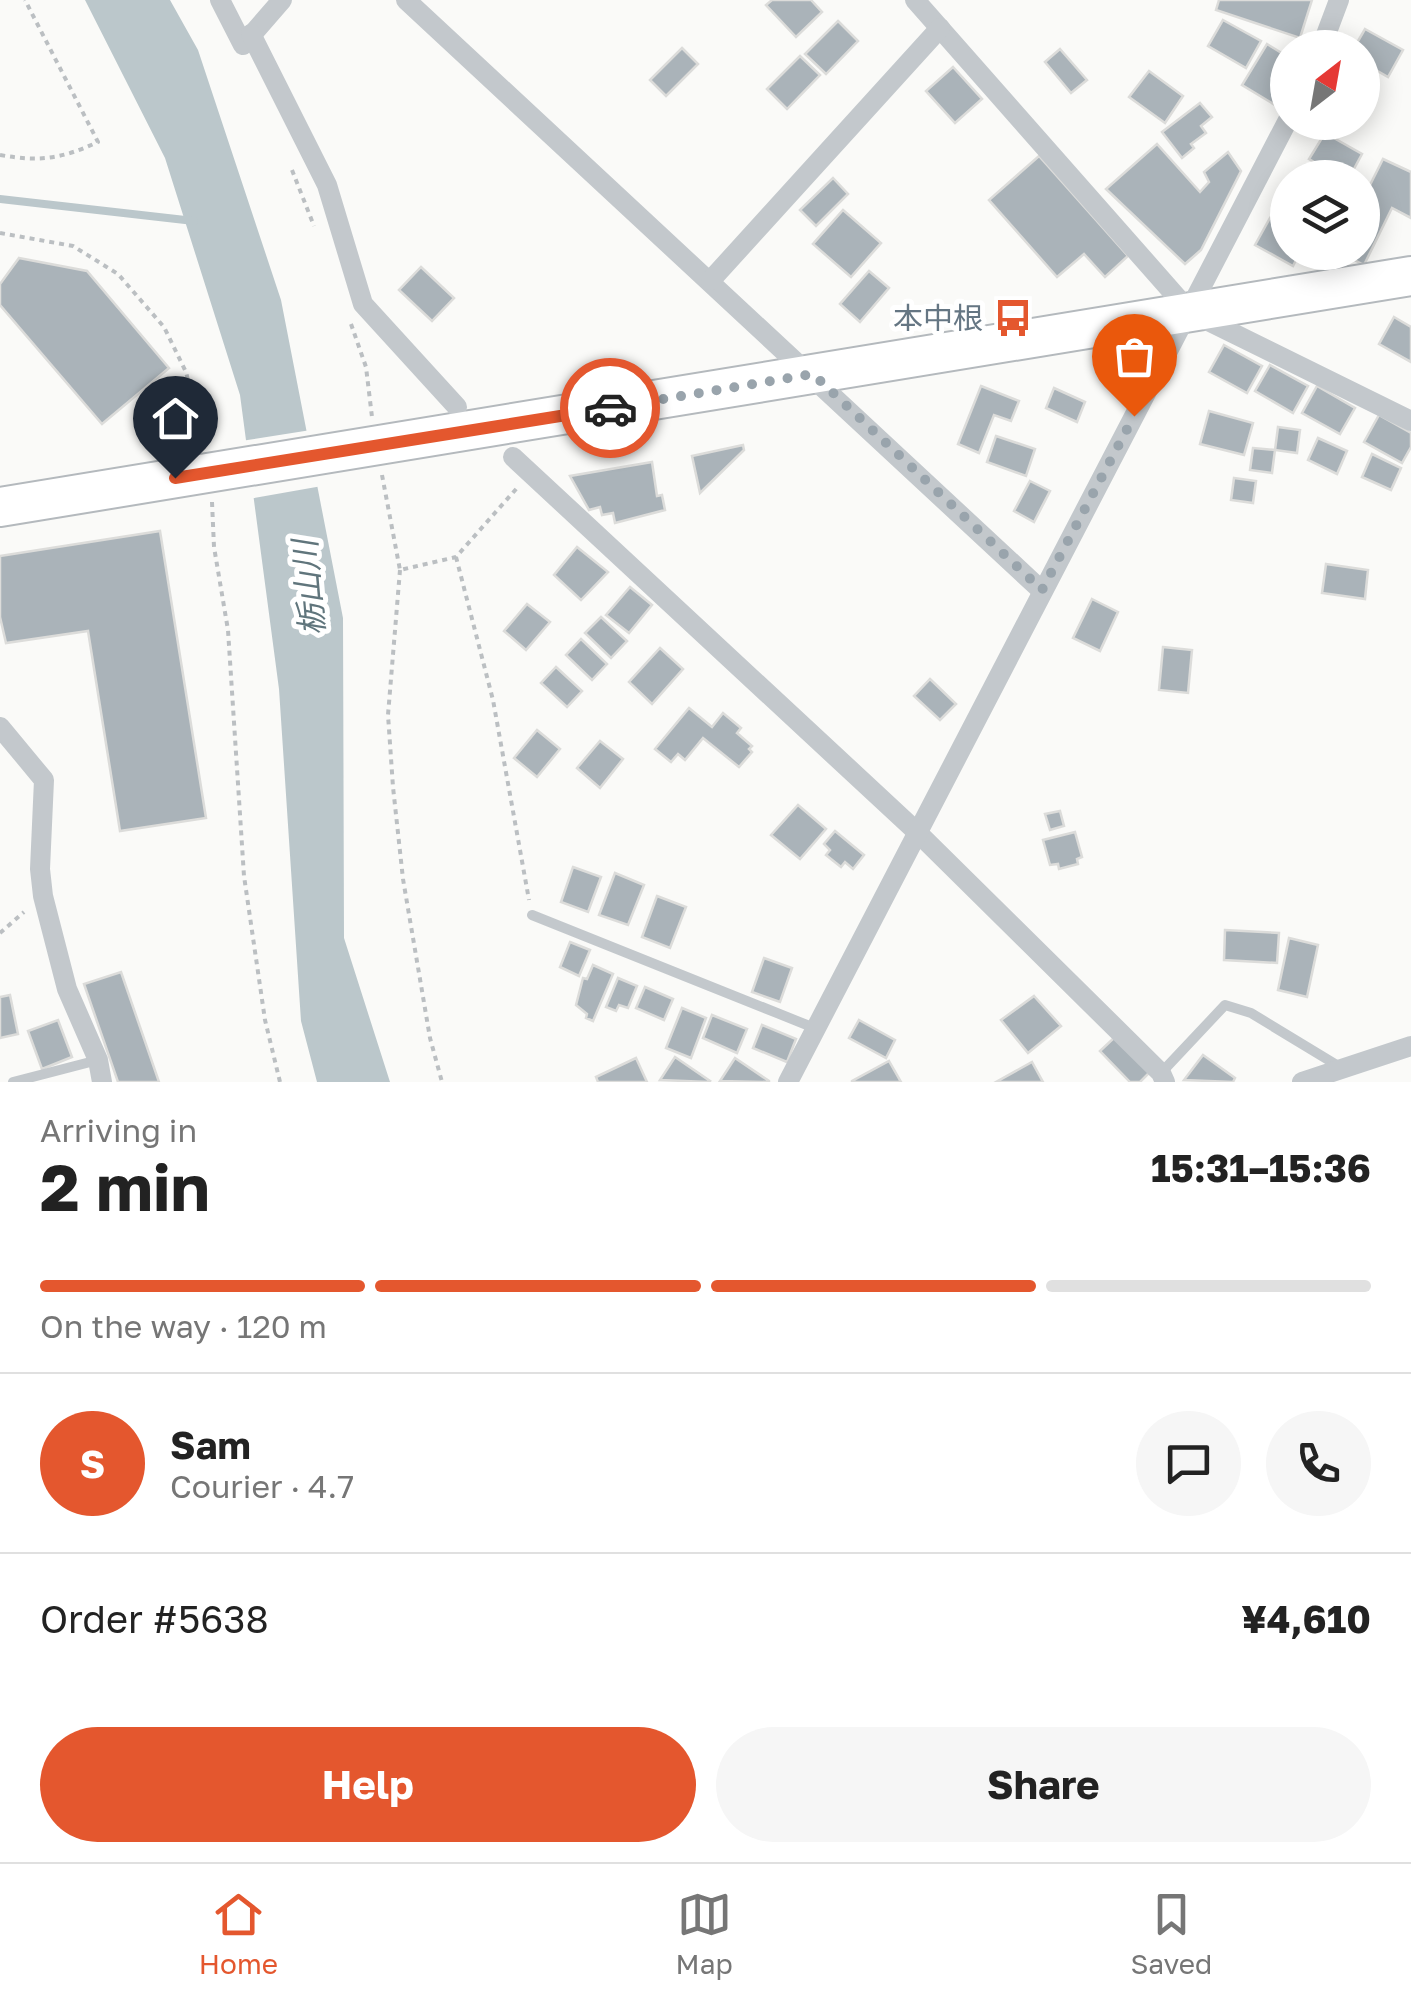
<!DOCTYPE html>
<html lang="en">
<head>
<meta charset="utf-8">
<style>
	body { margin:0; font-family:"Golos Text","Noto Sans JP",sans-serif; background:#f6f6f6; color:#222; height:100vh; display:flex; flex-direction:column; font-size:38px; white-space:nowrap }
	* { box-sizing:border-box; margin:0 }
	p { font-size:32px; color:#767676 }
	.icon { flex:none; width:55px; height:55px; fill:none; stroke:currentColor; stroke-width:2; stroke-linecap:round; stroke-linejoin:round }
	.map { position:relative; height:1082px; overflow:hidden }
	.sheet { display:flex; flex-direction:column; background:#fff; flex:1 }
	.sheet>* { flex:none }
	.needle { width:65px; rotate:31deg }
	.fabs { position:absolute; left:1270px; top:30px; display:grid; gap:20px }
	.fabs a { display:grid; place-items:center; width:110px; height:110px; border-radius:50%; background:#fff; box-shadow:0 5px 25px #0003; font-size:50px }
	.pin { position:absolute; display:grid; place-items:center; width:85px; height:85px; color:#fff; margin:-102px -42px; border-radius:50% 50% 50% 0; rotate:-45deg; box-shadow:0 0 10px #0007 }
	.pin .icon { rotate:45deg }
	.courier { position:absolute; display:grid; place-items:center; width:100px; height:100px; margin:-50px; border:8px solid #e4572e; border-radius:50%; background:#fff; color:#222; box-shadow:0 2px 12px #0007 }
	.head em { font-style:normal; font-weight:700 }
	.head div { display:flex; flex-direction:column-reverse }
	.head { display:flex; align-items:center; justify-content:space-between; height:170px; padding:0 40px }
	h1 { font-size:65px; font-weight:700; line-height:75px }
	.bar { display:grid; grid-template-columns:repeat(4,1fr); gap:15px 10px; align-content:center; height:120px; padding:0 40px }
	.bar i { height:12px; border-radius:8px; background:#e0e0e0 }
	.bar .on { background:#e4572e }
	.bar p { grid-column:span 4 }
	.line { display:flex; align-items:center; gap:25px; padding:0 40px; border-top:2px solid #e0e0e0 }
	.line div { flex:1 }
	.round { display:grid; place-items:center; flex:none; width:105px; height:105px; border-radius:52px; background:#f6f6f6 }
	.action { display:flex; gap:20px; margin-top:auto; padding:20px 40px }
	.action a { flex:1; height:115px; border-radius:60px; background:#e4572e; color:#fff; font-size:40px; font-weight:700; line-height:115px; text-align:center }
	.action a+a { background:#f6f6f6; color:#222 }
	.menu { display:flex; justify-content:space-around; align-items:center; height:140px; border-top:2px solid #e0e0e0; background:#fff; font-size:28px; color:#767676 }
	.menu a { display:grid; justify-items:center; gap:5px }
	.menu .on { color:#e4572e }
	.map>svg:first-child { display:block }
</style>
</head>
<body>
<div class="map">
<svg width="1411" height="1082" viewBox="0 0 1411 1082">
	<rect width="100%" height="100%" fill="#fafaf8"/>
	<!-- water -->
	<polygon fill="#bbc7cb" points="85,0 170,0 198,50 281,300 343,618 344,938 390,1082 317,1082 301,1021 279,689 240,395 165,158"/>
	<!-- pier -->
	<polygon fill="#fafaf8" points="311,430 322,486 249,499 241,441"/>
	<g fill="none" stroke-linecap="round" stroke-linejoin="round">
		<!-- stream -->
		<polyline stroke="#bbc7cb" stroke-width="8" points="0,199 194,221"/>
	</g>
	<!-- building -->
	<g fill="#aab3b9" stroke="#dcdcda" stroke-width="2.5">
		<polygon points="772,0 811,0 822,12 796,37 766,5"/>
		<polygon points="1219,0 1312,0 1300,38 1216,10"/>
		<polygon points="1223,20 1261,41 1246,68 1208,46"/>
		<polygon points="838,21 858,41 826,74 805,54"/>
		<polygon points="1365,29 1403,50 1388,77 1362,62 1362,48 1354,48"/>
		<polygon points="1267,44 1288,57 1288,96 1280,108 1242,85"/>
		<polygon points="682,48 698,64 666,96 650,80"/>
		<polygon points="1060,49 1087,80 1071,93 1045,62"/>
		<polygon points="800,56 820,75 787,109 767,89"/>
		<polygon points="953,67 982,99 955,123 926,91"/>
		<polygon points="1149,71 1183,96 1165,123 1129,97"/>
		<polygon points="1200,103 1212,117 1201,126 1206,133 1191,144 1194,148 1182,158 1162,132"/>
		<polygon points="1325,133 1362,154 1349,178 1342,178 1309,159"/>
		<polygon points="1157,144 1200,192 1209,182 1204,172 1228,152 1241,171 1201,250 1185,264 1106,189"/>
		<polygon points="1039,156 1128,256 1105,277 1084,254 1057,277 989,200"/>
		<polygon points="1383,159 1411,172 1411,218 1392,208 1364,265 1339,252 1362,252 1362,201"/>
		<polygon points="833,178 848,194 816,226 800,210"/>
		<polygon points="843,210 881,243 851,277 813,244"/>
		<polygon points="1270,218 1288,228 1288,252 1300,252 1293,266 1255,245"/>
		<polygon points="19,258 87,271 169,368 102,424 0,305 0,284"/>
		<polygon points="421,267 454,298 432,321 399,290"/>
		<polygon points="869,271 889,288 860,322 840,304"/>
		<polygon points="1394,317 1411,327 1411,362 1379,344"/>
		<polygon points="1224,345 1262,366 1247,393 1209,372"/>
		<polygon points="1270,365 1308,386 1293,413 1255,391"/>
		<polygon points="981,386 1019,401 1011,421 994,415 979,453 958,444"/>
		<polygon points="1317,386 1355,408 1340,434 1302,413"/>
		<polygon points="1054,388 1085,402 1077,422 1046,408"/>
		<polygon points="1209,411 1253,423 1244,455 1200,444"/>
		<polygon points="1379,415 1411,433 1411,447 1402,463 1364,442"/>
		<polygon points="1278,427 1300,430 1297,453 1275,450"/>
		<polygon points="996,436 1035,449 1026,476 987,462"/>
		<polygon points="1318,438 1347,451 1337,474 1308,460"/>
		<polygon points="743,445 744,450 700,493 692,456"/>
		<polygon points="1253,448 1275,450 1272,473 1250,470"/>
		<polygon points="1372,454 1401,468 1391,490 1362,477"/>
		<polygon points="652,462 657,496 662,495 665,510 615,523 613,513 602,515 600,507 589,510 570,476"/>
		<polygon points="1234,478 1256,481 1253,503 1231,500"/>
		<polygon points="1030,481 1050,491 1034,522 1014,511"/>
		<polygon points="160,531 206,818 120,831 88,631 6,643 0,617 0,556"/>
		<polygon points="577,547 608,572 581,600 554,575"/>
		<polygon points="1326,564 1368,570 1365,599 1322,593"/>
		<polygon points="630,587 652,605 629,633 606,615"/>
		<polygon points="1092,599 1118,612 1100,651 1073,638"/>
		<polygon points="527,604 550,622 526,650 504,631"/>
		<polygon points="601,617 627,641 611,658 585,633"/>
		<polygon points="581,639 607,664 592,680 566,655"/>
		<polygon points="1163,647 1192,650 1188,693 1159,690"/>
		<polygon points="660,648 683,669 652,704 629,682"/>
		<polygon points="556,667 582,691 567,707 541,683"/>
		<polygon points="930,679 956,704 940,720 914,696"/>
		<polygon points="689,708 712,727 723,713 741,728 737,733 752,746 749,749 752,752 739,767 703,738 685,760 678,754 671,762 655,749"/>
		<polygon points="537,730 560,749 537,777 514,758"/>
		<polygon points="600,741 623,759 600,788 577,768"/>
		<polygon points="798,805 826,829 800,859 771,835"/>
		<polygon points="1060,811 1064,826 1050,830 1045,814"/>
		<polygon points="835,831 864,855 853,869 845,862 841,867 826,855 830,850 824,844"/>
		<polygon points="1075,832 1082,857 1077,859 1078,864 1059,869 1058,864 1050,865 1043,840"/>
		<polygon points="573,867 601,877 588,912 561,902"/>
		<polygon points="615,873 644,885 628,925 599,915"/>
		<polygon points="657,896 686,907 670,948 642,937"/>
		<polygon points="1225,930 1279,933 1277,963 1224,960"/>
		<polygon points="1289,938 1318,945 1307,997 1278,990"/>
		<polygon points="570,942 590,950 579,976 560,967"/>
		<polygon points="764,958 792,968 780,1002 752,992"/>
		<polygon points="593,965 613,974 593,1021 586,1018 587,1014 576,1005 583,978 587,979"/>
		<polygon points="121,972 159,1082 118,1082 84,984"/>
		<polygon points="618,978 637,986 628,1008 619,1005 616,1011 606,1007"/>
		<polygon points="645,987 673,999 664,1020 636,1008"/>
		<polygon points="10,995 18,1034 0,1038 0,997"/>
		<polygon points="1034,996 1061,1026 1028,1053 1001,1020"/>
		<polygon points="682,1008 706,1018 691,1058 666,1048"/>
		<polygon points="712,1015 747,1029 737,1053 703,1038"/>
		<polygon points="58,1020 72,1057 42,1069 28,1031"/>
		<polygon points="859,1020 895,1040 886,1058 849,1038"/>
		<polygon points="762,1025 796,1039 787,1062 753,1048"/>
		<polygon points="1116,1036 1150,1072 1140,1082 1130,1082 1100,1051"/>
		<polygon points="1203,1055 1235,1078 1233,1082 1184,1080"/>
		<polygon points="675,1057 710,1081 709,1082 660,1080"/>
		<polygon points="636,1058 647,1082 598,1082 596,1077"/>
		<polygon points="735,1058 769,1081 769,1082 720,1081"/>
		<polygon points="889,1061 901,1082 852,1082 852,1081"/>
		<polygon points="1032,1062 1043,1082 996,1082"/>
	</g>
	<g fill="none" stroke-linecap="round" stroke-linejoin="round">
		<!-- highway casing -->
		<g stroke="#b4b9bd" stroke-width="42">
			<polyline id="highway" points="0,507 1411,276"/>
		</g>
		<!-- path -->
		<g stroke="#bbbfc2" stroke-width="4" stroke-dasharray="5 5" stroke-linecap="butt">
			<path d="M0 155C40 162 61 159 98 142L25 0"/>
			<polyline points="292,170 314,226"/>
			<polyline points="0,233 73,246 118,274 164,327 186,372 203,443"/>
			<polyline points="351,324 366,367 372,417"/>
			<polyline points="382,475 400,570 456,557 517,488"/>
			<polyline points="212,502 214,547 228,630 244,876 265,1020 280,1082"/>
			<polyline points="456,557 493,700 529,900"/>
			<polyline points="400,570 388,715 393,787 403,879 430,1038 442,1082"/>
			<polyline points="0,933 24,912"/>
		</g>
		<!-- lane -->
		<g stroke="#c3c8cc" stroke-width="10">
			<polyline points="532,915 817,1029"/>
			<polyline points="1161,1073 1225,1005 1251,1013 1340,1067"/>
			<polyline points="13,1082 98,1060"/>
		</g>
		<!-- street -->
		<g stroke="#c3c8cc" stroke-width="20">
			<polyline points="220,0 243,45 282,0"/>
			<polyline points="406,0 1041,590"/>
			<polyline points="915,0 1190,312 1411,421"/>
			<polyline points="251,34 327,185 363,304 457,407"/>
			<polyline points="1321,48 1339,0"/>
			<polyline points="711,280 940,28"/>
			<polyline points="513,457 918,833 1161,1073 1165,1082"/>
			<polyline points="0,727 44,780 40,869 43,896 67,989 98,1060 102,1082"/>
			<polyline points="788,1082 1288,120"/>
			<polyline points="1302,1082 1411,1046"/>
		</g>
		<!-- highway -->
		<use href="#highway" stroke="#fff" stroke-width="38"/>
	</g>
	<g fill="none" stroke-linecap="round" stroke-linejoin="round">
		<!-- done -->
		<polyline stroke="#99a4ac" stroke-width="10" stroke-dasharray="0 18" points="610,408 813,374 1042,590 1134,416"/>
		<!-- route -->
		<polyline stroke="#e4572e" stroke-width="12" points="175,478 610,408"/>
	</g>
	<!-- icons -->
	<defs>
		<g id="bus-bare" transform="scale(3)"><path d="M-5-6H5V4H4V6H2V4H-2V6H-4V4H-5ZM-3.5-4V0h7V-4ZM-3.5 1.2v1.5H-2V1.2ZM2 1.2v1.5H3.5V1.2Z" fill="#e4572e" stroke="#fff" stroke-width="2.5" paint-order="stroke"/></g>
	</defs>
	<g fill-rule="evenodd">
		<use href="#bus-bare" x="1013" y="318"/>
	</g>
	<g text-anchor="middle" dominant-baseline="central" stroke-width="10" stroke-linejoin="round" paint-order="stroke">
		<!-- poi labels -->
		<g font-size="30" fill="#657683" stroke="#fff" text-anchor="end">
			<text x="983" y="318">本中根</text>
		</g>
		<!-- water labels -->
		<g font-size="32" font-style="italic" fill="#60757c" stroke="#fff">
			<text transform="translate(308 588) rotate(-95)">栃山川</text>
		</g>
	</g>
</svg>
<div class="fabs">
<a><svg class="needle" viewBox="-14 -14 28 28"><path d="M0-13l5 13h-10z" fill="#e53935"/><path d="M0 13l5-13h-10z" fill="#767676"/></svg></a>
<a><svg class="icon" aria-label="layers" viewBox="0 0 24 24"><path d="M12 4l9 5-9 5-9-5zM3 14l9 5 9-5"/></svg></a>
</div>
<div class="pin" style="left:1134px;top:416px;background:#ea580c"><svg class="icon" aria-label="bag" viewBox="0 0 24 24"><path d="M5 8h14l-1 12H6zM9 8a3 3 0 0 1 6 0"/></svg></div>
<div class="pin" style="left:175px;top:478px;background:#1f2937"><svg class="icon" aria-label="home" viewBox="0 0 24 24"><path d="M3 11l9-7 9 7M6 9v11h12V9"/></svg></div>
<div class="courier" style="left:610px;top:408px"><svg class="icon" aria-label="car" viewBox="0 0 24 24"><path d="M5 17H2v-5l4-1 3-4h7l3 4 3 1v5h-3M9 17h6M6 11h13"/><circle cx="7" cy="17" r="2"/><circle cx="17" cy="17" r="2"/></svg></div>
</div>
<section class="sheet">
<div class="head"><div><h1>2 min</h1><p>Arriving in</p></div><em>15:31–15:36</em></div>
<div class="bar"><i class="on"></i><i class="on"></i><i class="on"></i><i></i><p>On the way · 120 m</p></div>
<div class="line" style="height:180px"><b class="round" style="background:#e4572e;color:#fff">S</b><div><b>Sam</b><p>Courier · 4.7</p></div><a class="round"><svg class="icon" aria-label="chat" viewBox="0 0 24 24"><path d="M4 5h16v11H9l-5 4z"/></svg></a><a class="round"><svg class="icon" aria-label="phone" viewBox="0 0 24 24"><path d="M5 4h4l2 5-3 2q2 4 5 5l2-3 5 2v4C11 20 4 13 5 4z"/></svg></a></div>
<div class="line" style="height:130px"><div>Order #5638</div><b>¥4,610</b></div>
<div class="action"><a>Help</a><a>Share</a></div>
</section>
<nav class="menu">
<a class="on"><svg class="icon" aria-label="home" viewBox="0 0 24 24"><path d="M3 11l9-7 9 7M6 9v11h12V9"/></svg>Home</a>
<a><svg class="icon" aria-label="map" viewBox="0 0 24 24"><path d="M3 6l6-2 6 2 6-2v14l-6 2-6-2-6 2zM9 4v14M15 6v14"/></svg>Map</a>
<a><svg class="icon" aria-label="saved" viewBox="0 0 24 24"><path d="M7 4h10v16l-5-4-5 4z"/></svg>Saved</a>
</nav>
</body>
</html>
